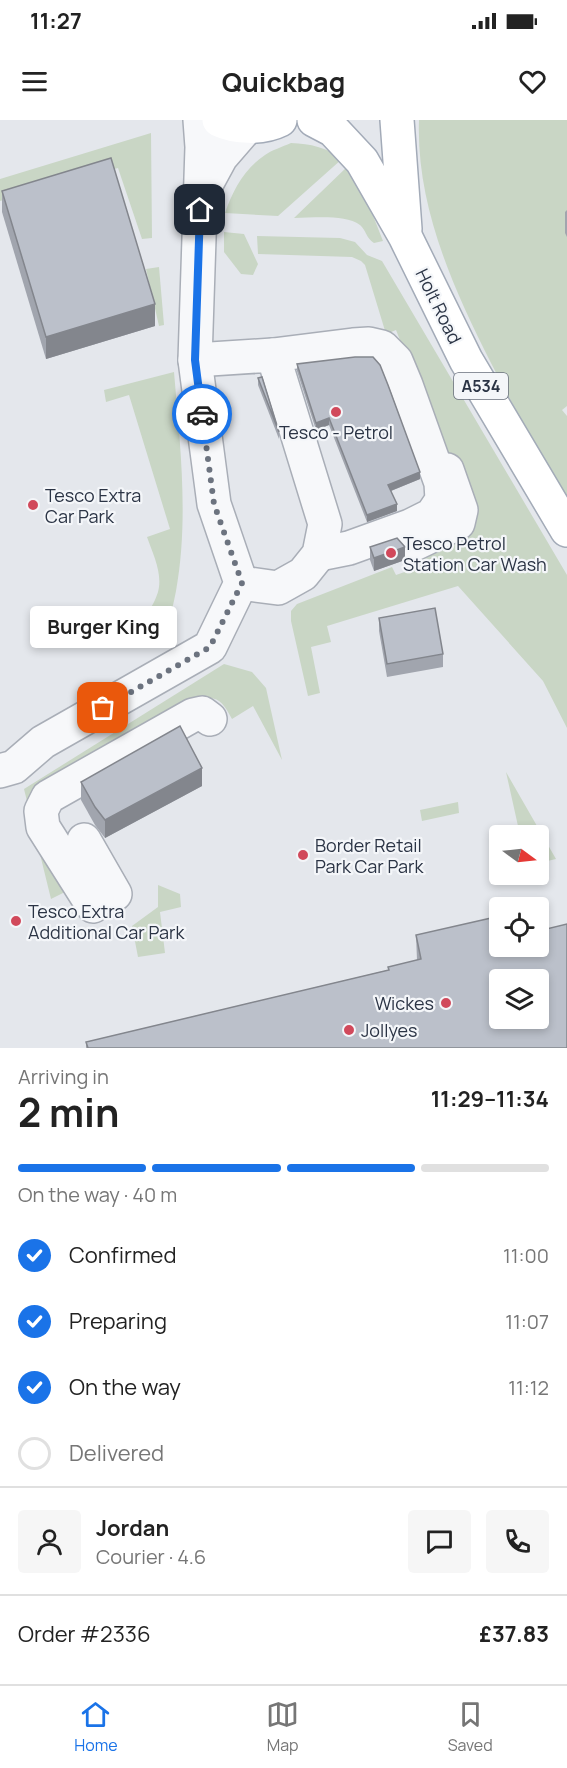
<!DOCTYPE html>
<html lang="en">
<head>
<meta charset="utf-8">
<style>
	body { margin:0; font-family:Manrope,sans-serif; background:#f6f6f6; color:#222; height:100vh; display:flex; flex-direction:column; font-size:22px; white-space:nowrap }
	* { box-sizing:border-box; margin:0 }
	p { font-size:20px; color:#767676 }
	.icon { flex:none; width:33px; height:33px; fill:none; stroke:currentColor; stroke-width:2; stroke-linecap:round; stroke-linejoin:round }
	.map { position:relative; height:928px; overflow:hidden }
	.side { display:flex; flex-direction:column; background:#fff; flex:1 }
	.side>* { flex:none }
	.needle { width:39px; rotate:105deg }
	.controls { position:absolute; left:489px; top:705px; display:grid; gap:12px }
	.controls a { display:grid; place-items:center; width:60px; height:60px; border-radius:6px; background:#fff; box-shadow:0 3px 9px #0003; font-size:30px }
	.pin { position:absolute; display:grid; place-items:center; width:51px; height:51px; color:#fff; margin:-26px; border-radius:12px; box-shadow:0 3px 9px #0006 }
	.courier { position:absolute; display:grid; place-items:center; width:60px; height:60px; margin:-30px; border:4px solid #1a73e8; border-radius:50%; background:#fff; color:#222; box-shadow:0 2px 8px #0007 }
	.bubble { position:absolute; height:42px; border-radius:6px; background:#fff; box-shadow:0 3px 9px #0003; font-size:20px; font-weight:700; line-height:42px; text-align:center }
	.summary em { font-style:normal; font-weight:700 }
	.summary div { display:flex; flex-direction:column-reverse }
	.summary { display:flex; align-items:center; justify-content:space-between; height:102px; padding:0 18px }
	h1 { font-size:39px; font-weight:700; line-height:45px }
	.bar { display:grid; grid-template-columns:repeat(4,1fr); gap:9px 6px; align-content:center; height:72px; padding:0 18px }
	.bar i { height:8px; border-radius:4px; background:#e0e0e0 }
	.bar .active { background:#1a73e8 }
	.bar p { grid-column:span 4 }
	.line { display:flex; align-items:center; gap:15px; padding:0 18px; border-top:2px solid #e0e0e0 }
	.line div { flex:1 }
	.round { display:grid; place-items:center; flex:none; width:63px; height:63px; border-radius:6px; background:#f6f6f6 }
	ol { padding:0 18px; list-style:none }
	li { display:flex; align-items:center; gap:18px; height:66px }
	li p { margin-inline-start:auto }
	li .icon { padding:6px; border-radius:50%; background:#1a73e8; color:#fff; stroke-width:4 }
	li:last-child { color:#767676 }
	li i { width:33px; height:33px; border:3px solid #e0e0e0; border-radius:50% }
	.status { display:flex; justify-content:space-between; align-items:center; height:42px; padding:0 30px; background:#fff; direction:ltr }
	.status svg { height:16px; fill:currentColor }
	header { display:flex; justify-content:space-between; align-items:center; height:78px; padding:0 18px; background:#fff; font-size:27px; font-weight:700 }
	.tabs { display:flex; justify-content:space-around; align-items:center; height:84px; border-top:2px solid #e0e0e0; background:#fff; font-size:16px; color:#767676 }
	.tabs a { display:grid; justify-items:center; gap:3px }
	.tabs .active { color:#1a73e8 }
	.map>svg:first-child { display:block }
</style>
</head>
<body>
<div class="status"><b>11:27</b><svg viewBox="0 0 49 12"><path d="M0 12V9h3v3zM5 12V6h3v6zM10 12V3h3v9zM15 12V0h3v12zM26 1h20v11H26zM47 4h2v5h-2z"/></svg></div>
<header><svg class="icon" aria-label="menu" viewBox="0 0 24 24"><path d="M4 6h16M4 12h16M4 18h16"/></svg>Quickbag<svg class="icon" aria-label="heart" viewBox="0 0 24 24"><path d="M12 20l-8-8c-3-5 5-10 8-4 3-6 11-1 8 4z"/></svg></header>
<div class="map">
<svg width="567" height="928" viewBox="0 0 567 928">
	<rect width="100%" height="100%" fill="#e4e7ec"/>
	<!-- green -->
	<g fill="#c9d6c5">
		<path d="M419 0H567V286L562 290 567 296V379C540 334 515 290 491 243 453 168 416 86 419 0Z"/>
		<polygon points="151,13 152,118 142,119 118,48 0,81 0,59"/>
		<path d="M291 23C311 24 326 27 342 39L278 96 225 93C233 70 244 49 265 35 272 30 282 27 291 23Z"/>
		<path d="M348 46 359 60 383 121 374 123C366 118 366 110 360 105 345 94 313 98 294 98Z"/>
		<polygon points="224,112 244,114 258,144 253,155 241,154 224,132"/>
		<polygon points="257,116 340,118 355,122 367,135 382,141 567,455 567,608 543,561 458,466 327,506 331,522 311,527 320,573 308,576 291,501 291,491 297,484 392,447 396,455 416,448 422,425 468,393 396,210 386,214 365,145 361,141 352,137 258,134"/>
		<polygon points="159,147 164,205 159,206 146,149"/>
		<path d="M174 252C180 323 189 400 176 471 173 486 170 501 163 515 160 520 155 524 151 528L142 525C136 503 152 492 158 472 163 454 153 434 147 417L170 409 129 275 106 282 104 270Z"/>
		<path d="M224 544 252 552 266 568 282 640 253 586 232 599C222 580 217 574 195 581L32 679 71 769 51 779 24 669Z"/>
		<polygon points="506,652 556,739 539,743 538,716 520,715"/>
		<polygon points="458,682 459,693 422,701 420,690"/>
		<polygon points="158,765 180,774 181,787 160,792 165,833 138,837 132,806 158,787"/>
	</g>
	<g fill="none" stroke-linecap="round" stroke-linejoin="round">
		<!-- minor casing -->
		<g stroke="#a9aeb7" stroke-width="36">
			<g id="minor">
				<polyline points="202,72 221,37 247,7"/>
				<polyline points="273,235 353,225 369,224 382,227 396,241 406,265 441,363 442,380 432,395 410,406 349,428 319,434"/>
				<polyline points="195,240 273,235 325,404 319,434 303,454 278,468 241,463"/>
				<polyline points="414,424 458,403 461,390 447,350"/>
				<polyline points="0,651 14,647 43,622 210,527 241,463 214,384 195,240 202,27 200,0"/>
				<polyline points="84,720 115,774"/>
				<polyline points="93,786 43,707 41,691 48,677 193,595 202,593 210,599"/>
			</g>
		</g>
		<!-- major casing -->
		<g stroke="#a3abb8" stroke-width="36">
			<g id="major">
				<path d="M219 0C236 8 262 9 280 0"/>
				<polyline points="314,0 333,10 362,41 405,116 466,240 567,410"/>
				<polyline points="397,0 405,109"/>
			</g>
		</g>
		<!-- minor -->
		<use href="#minor" stroke="#f7f8fa" stroke-width="33"/>
		<!-- major -->
		<use href="#major" stroke="#fff" stroke-width="33"/>
	</g>
	<!-- wall -->
	<g fill="#a1a5ae">
		<polygon points="2,71 155,206 46,239 2,92"/>
		<polygon points="567,90 567,117 565,113 565,92"/>
		<polygon points="297,244 420,359 391,371 397,391 367,402 329,305 316,310 297,251"/>
		<polygon points="258,258 279,312 279,319 258,265"/>
		<polygon points="370,427 405,440 374,451 370,440"/>
		<polygon points="379,498 443,534 443,547 387,557 379,511"/>
		<polygon points="81,662 202,666 105,718 95,705 81,680"/>
		<polygon points="416,815 500,826 567,928 86,928 86,922 388,850 388,847 417,840"/>
	</g>
	<!-- shaded-wall -->
	<g fill="#83868d">
		<polygon points="155,184 155,206 46,239 46,217"/>
		<polygon points="329,298 329,305 316,310 316,303"/>
		<polygon points="420,352 420,359 388,372 388,365"/>
		<polygon points="397,384 397,391 367,402 367,395"/>
		<polygon points="405,427 405,440 374,451 374,438"/>
		<polygon points="202,648 202,666 105,718 105,700"/>
	</g>
	<!-- building -->
	<g fill="#bbc0ca" stroke="#83868d" stroke-width="1.5" fill-rule="evenodd">
		<polygon points="111,38 155,184 46,217 2,71"/>
		<polygon points="355,237 373,237 380,245 388,265 420,352 388,365 397,384 367,395 329,298 316,303 297,244"/>
		<polygon points="262,257 279,312 258,258"/>
		<polygon points="397,418 405,427 374,438 370,427"/>
		<polygon points="435,488 443,534 387,544 379,498"/>
		<polygon points="180,606 202,648 105,700 95,687 81,662"/>
		<path d="M500 796V826H538V811L567 804V928H88L86 922 389 850 388 847 421 839 416 815ZM500 860H538V898H500Z"/>
	</g>
	<g fill="none" stroke-linecap="round" stroke-linejoin="round">
		<!-- done -->
		<polyline stroke="#6c737f" stroke-width="6" stroke-dasharray="0 10.8" points="103,588 210,527 242,463 214,384 202,294"/>
		<!-- route -->
		<polyline stroke="#1a73e8" stroke-width="8" points="200,90 195,240 202,294"/>
	</g>
	<!-- markers -->
	<g fill="#d1495b" stroke="#f4f6f9" stroke-width="2">
		<circle cx="336" cy="292" r="6"/>
		<circle cx="33" cy="385" r="6"/>
		<circle cx="391" cy="433" r="6"/>
		<circle cx="303" cy="735" r="6"/>
		<circle cx="16" cy="801" r="6"/>
		<circle cx="446" cy="883" r="6"/>
		<circle cx="349" cy="910" r="6"/>
	</g>
	<g text-anchor="middle" dominant-baseline="central" stroke-width="4.5" stroke-linejoin="round" paint-order="stroke">
		<!-- shield labels -->
		<rect fill="#f4f6f9" stroke="#676e7b" stroke-width="1.5" x="454" y="253" width="54" height="26" rx="4.5"/>
		<g font-size="16" font-weight="bold" fill="#2b3445">
			<text x="481" y="266">A534</text>
		</g>
		<!-- street labels -->
		<g font-size="18" fill="#2b3445" stroke="#f4f6f9">
			<text transform="translate(439 186) rotate(64)">Holt Road</text>
		</g>
		<!-- poi labels -->
		<g font-size="18" fill="#2b3445" stroke="#f4f6f9" text-anchor="start">
			<text x="336" y="312" text-anchor="middle">Tesco - Petrol</text>
			<text x="45" y="375">Tesco Extra<tspan x="45" dy="21">Car Park</tspan></text>
			<text x="403" y="423">Tesco Petrol<tspan x="403" dy="21">Station Car Wash</tspan></text>
			<text x="315" y="725">Border Retail<tspan x="315" dy="21">Park Car Park</tspan></text>
			<text x="28" y="791">Tesco Extra<tspan x="28" dy="21">Additional Car Park</tspan></text>
			<text x="434" y="883" text-anchor="end">Wickes</text>
			<text x="361" y="910">Jollyes</text>
		</g>
	</g>
</svg>
<div class="controls">
<a><svg class="needle" viewBox="-14 -14 28 28"><path d="M0-13l5 13h-10z" fill="#e53935"/><path d="M0 13l5-13h-10z" fill="#767676"/></svg></a>
<a><svg class="icon" aria-label="locate" viewBox="0 0 24 24"><circle cx="12" cy="12" r="6"/><path d="M12 2v4M12 18v4M2 12h4M18 12h4"/></svg></a>
<a><svg class="icon" aria-label="layers" viewBox="0 0 24 24"><path d="M12 4l9 5-9 5-9-5zM3 14l9 5 9-5"/></svg></a>
</div>
<div class="pin" style="left:103px;top:588px;background:#ea580c"><svg class="icon" aria-label="bag" viewBox="0 0 24 24"><path d="M5 8h14l-1 12H6zM9 8a3 3 0 0 1 6 0"/></svg></div>
<div class="pin" style="left:200px;top:90px;background:#1f2937"><svg class="icon" aria-label="home" viewBox="0 0 24 24"><path d="M3 11l9-7 9 7M6 9v11h12V9"/></svg></div>
<div class="courier" style="left:202px;top:294px"><svg class="icon" aria-label="car" viewBox="0 0 24 24"><path d="M5 17H2v-5l4-1 3-4h7l3 4 3 1v5h-3M9 17h6M6 11h13"/><circle cx="7" cy="17" r="2"/><circle cx="17" cy="17" r="2"/></svg></div>
<div class="bubble" style="left:30px;top:486px;width:147px">Burger King</div>
</div>
<section class="side">
<div class="summary"><div><h1>2 min</h1><p>Arriving in</p></div><em>11:29–11:34</em></div>
<div class="bar"><i class="active"></i><i class="active"></i><i class="active"></i><i></i><p>On the way · 40 m</p></div>
<ol>
<li><svg class="icon" aria-label="check" viewBox="0 0 24 24"><path d="M5 12l5 5 9-10"/></svg>Confirmed<p>11:00</p></li>
<li><svg class="icon" aria-label="check" viewBox="0 0 24 24"><path d="M5 12l5 5 9-10"/></svg>Preparing<p>11:07</p></li>
<li><svg class="icon" aria-label="check" viewBox="0 0 24 24"><path d="M5 12l5 5 9-10"/></svg>On the way<p>11:12</p></li>
<li><i></i>Delivered</li>
</ol>
<div class="line" style="height:108px"><a class="round"><svg class="icon" aria-label="person" viewBox="0 0 24 24"><circle cx="12" cy="8" r="4"/><path d="M4 21q1-7 8-7t8 7"/></svg></a><div><b>Jordan</b><p>Courier · 4.6</p></div><a class="round"><svg class="icon" aria-label="chat" viewBox="0 0 24 24"><path d="M4 5h16v11H9l-5 4z"/></svg></a><a class="round"><svg class="icon" aria-label="phone" viewBox="0 0 24 24"><path d="M5 4h4l2 5-3 2q2 4 5 5l2-3 5 2v4C11 20 4 13 5 4z"/></svg></a></div>
<div class="line" style="height:78px"><div>Order #2336</div><b>£37.83</b></div>
</section>
<nav class="tabs">
<a class="active"><svg class="icon" aria-label="home" viewBox="0 0 24 24"><path d="M3 11l9-7 9 7M6 9v11h12V9"/></svg>Home</a>
<a><svg class="icon" aria-label="map" viewBox="0 0 24 24"><path d="M3 6l6-2 6 2 6-2v14l-6 2-6-2-6 2zM9 4v14M15 6v14"/></svg>Map</a>
<a><svg class="icon" aria-label="saved" viewBox="0 0 24 24"><path d="M7 4h10v16l-5-4-5 4z"/></svg>Saved</a>
</nav>
</body>
</html>
